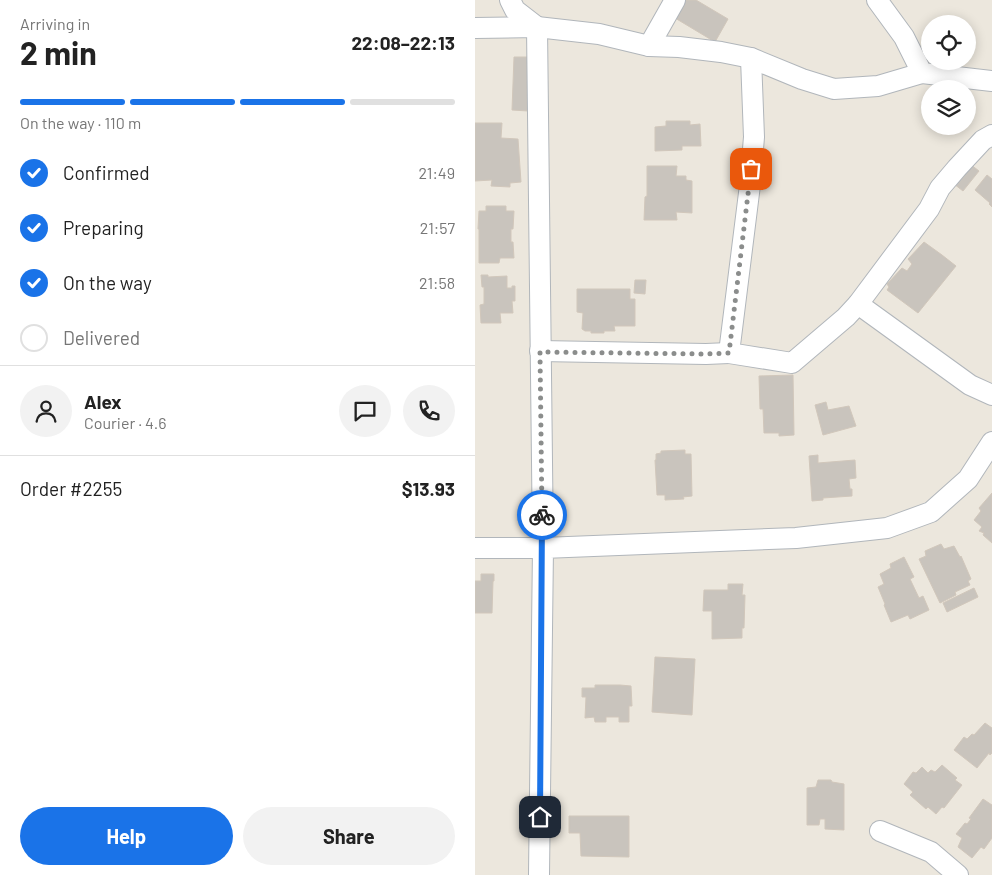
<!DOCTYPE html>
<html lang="en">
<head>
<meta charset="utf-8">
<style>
	body { margin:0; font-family:Barlow,sans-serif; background:#f2f2f2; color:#222; height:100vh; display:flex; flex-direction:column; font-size:19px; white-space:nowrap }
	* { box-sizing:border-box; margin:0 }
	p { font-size:16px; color:#767676 }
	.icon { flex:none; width:28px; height:28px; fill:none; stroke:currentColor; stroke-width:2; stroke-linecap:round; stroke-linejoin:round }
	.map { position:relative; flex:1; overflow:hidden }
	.sheet { display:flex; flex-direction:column; background:#fff; width:475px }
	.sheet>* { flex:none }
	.fabs { position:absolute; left:446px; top:15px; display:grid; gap:10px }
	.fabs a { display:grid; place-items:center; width:55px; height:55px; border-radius:50%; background:#fff; box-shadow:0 2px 12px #0003; font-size:25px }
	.pin { position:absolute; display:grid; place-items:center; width:42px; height:42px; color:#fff; margin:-21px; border-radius:10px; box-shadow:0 2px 8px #0006 }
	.courier { position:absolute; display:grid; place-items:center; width:50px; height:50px; margin:-25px; border:4px solid #1a73e8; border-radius:50%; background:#fff; color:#222; box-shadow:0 1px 6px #0007 }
	.head em { font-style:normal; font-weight:700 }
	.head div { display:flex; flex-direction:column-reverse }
	.head { display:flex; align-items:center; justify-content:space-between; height:85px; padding:0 20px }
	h1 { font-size:32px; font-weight:700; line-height:38px }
	.bar { display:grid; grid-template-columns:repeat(4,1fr); gap:8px 5px; align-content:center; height:60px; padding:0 20px }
	.bar i { height:6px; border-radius:4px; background:#e0e0e0 }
	.bar .active { background:#1a73e8 }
	.bar p { grid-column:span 4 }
	.line { display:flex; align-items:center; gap:12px; padding:0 20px; border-top:1px solid #e0e0e0 }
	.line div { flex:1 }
	.round { display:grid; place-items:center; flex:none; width:52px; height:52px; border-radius:26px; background:#f2f2f2 }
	ol { padding:0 20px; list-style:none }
	li { display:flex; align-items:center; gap:15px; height:55px }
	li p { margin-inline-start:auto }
	li .icon { padding:5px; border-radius:50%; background:#1a73e8; color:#fff; stroke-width:4 }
	li:last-child { color:#767676 }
	li i { width:28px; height:28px; border:2px solid #e0e0e0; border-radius:50% }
	.cta { display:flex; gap:10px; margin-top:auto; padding:10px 20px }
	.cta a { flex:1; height:58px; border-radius:30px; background:#1a73e8; color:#fff; font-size:20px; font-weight:700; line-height:58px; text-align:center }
	.cta a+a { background:#f2f2f2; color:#222 }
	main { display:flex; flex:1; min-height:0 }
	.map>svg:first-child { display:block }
</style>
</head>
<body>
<main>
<section class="sheet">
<div class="head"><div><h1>2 min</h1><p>Arriving in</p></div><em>22:08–22:13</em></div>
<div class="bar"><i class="active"></i><i class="active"></i><i class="active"></i><i></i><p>On the way · 110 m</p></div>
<ol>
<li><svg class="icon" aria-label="check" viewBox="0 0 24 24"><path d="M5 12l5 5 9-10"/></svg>Confirmed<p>21:49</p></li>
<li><svg class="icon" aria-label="check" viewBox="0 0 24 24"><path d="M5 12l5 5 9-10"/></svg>Preparing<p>21:57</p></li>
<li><svg class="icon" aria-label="check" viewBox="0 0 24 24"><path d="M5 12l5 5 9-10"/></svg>On the way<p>21:58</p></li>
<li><i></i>Delivered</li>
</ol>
<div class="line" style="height:90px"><a class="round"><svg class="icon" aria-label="person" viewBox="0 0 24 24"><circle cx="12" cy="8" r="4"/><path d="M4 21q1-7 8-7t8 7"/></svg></a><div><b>Alex</b><p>Courier · 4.6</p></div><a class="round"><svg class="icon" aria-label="chat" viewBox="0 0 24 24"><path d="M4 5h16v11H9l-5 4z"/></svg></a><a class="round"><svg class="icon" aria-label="phone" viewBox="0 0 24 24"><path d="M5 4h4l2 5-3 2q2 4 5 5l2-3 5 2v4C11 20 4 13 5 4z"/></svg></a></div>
<div class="line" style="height:65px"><div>Order #2255</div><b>$13.93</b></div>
<div class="cta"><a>Help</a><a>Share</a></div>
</section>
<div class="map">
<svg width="517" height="875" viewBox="0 0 517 875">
	<rect width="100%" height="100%" fill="#ece7dd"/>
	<!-- building -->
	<g fill="#c9c4bd" stroke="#d1c7bb">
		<polygon points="204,0 221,0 253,19 240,42 195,15"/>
		<polygon points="39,57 55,57 53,111 37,110"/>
		<polygon points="191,121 215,121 215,125 225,124 226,146 207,146 207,150 180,151 180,127 191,126"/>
		<polygon points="0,123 27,123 26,138 43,139 46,182 35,183 35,187 16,186 17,180 0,181"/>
		<polygon points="495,164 504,171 488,191 479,184"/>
		<polygon points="172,166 202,166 201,176 211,176 211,180 217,181 217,213 201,212 202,220 169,220 170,197 172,196"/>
		<polygon points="512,175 517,179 517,207 514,204 515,203 500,190"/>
		<polygon points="11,206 31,206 31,211 39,211 38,229 36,229 36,242 38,242 39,258 25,258 24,263 4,263 4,229 3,229 4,211 11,211"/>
		<polygon points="449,242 467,255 481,266 443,313 412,290 414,287 412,284 427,268 432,271 437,264 433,259"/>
		<polygon points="6,275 13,275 13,277 32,276 32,288 37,288 37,286 40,286 40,301 37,301 38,313 25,313 26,323 6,323 5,305 9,304 9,287 7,287"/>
		<polygon points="160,280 171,280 170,294 159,293"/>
		<polygon points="102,289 155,289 155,299 160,299 160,326 139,326 140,331 129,331 129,333 116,333 116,331 110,331 107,329 108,313 102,312"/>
		<polygon points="318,375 319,435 304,436 304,433 289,433 288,409 285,409 284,376"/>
		<polygon points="351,402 353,410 374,406 381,426 348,435 340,405"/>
		<polygon points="210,450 210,454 216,454 217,496 208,497 209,499 190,500 190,495 182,495 180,460 181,460 181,454 186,453 186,451"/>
		<polygon points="343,455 343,463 380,460 381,478 374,479 375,489 377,489 377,496 348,498 348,500 337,501 334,456"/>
		<polygon points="517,493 517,543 508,535 509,533 504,531 507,527 499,520 506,511 504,508"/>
		<polygon points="466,544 469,549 479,546 485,557 486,556 496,579 493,581 495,585 480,592 481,595 465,603 444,559 451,556 450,551"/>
		<polygon points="429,557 439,577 435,579 444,598 448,596 454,610 435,619 433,615 416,622 409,605 410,604 403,587 409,584 405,574 416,568 415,564"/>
		<polygon points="6,574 19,574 19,581 18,581 17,613 0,613 0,581 6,581"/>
		<polygon points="253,584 268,584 267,595 270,595 269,628 267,628 267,638 237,639 237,611 228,611 229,590 253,590"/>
		<polygon points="499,588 503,597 472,612 468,603"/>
		<polygon points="180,657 220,659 217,715 177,712"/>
		<polygon points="120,685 145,685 156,686 157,706 154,706 154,722 144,722 144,717 131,717 131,722 120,722 119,717 110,718 111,697 107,697 107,688 120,688"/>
		<polygon points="510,723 517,728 517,753 515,755 514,753 502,768 479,750 489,737 492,739 497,734 499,735"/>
		<polygon points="467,765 482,778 480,780 487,785 469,808 467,807 461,814 453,807 451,809 435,795 438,792 429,784 438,772 441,773 447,767 453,773 456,770 460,772"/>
		<polygon points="343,780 356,780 357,782 369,784 369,830 350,829 350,819 345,819 344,825 332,825 332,788 341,787"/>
		<polygon points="508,799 517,805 517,838 509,849 506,847 497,858 483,847 487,838 481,834 490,823 492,824 496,819 494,818"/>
		<polygon points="94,816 154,816 154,857 106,856 105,833 94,833"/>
	</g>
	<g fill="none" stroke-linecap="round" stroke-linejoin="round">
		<!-- minor casing -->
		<g stroke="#b1b6bb" stroke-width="22">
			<g id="minor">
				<polyline points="402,0 429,37 447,73 517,81"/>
				<polyline points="0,28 62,27 124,34 174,46 204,47 246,52 276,58 327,79 359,89 403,86 447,73"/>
				<polyline points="174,46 200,0"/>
				<polyline points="276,58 279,137 275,185 254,353 317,363 371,317 383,304 454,209 465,188 482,168 508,140 517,135"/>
				<polyline points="383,304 495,385 517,395"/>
				<polyline points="65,351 231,354 254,353"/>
				<polyline points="0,548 68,548 62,27 40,10 35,0"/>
				<polyline points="405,831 456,852 483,875"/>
				<polyline points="64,875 68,548 321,538 412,528 456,512 493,479 517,442"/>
			</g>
		</g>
		<!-- minor -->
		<use href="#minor" stroke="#fff" stroke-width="20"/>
	</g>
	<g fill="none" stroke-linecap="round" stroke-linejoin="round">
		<!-- done -->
		<polyline stroke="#8b8d8c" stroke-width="5" stroke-dasharray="0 9" points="67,515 65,352 231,354 254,353 276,169"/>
		<!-- route -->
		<polyline stroke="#1a73e8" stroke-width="6" points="65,817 67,515"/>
	</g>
</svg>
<div class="fabs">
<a><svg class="icon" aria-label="locate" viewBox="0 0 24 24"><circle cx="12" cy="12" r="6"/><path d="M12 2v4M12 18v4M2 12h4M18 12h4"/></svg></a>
<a><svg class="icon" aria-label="layers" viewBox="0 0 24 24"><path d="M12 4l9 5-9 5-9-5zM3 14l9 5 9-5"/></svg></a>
</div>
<div class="pin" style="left:276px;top:169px;background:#ea580c"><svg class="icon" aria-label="bag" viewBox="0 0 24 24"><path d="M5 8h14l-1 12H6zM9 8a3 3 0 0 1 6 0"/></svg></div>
<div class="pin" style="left:65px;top:817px;background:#1f2937"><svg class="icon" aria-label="home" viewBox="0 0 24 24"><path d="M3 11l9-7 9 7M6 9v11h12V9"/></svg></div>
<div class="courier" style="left:67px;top:515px"><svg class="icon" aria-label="bike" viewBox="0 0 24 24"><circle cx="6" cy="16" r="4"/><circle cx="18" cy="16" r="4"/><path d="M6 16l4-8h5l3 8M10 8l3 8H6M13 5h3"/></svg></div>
</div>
</main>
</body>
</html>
